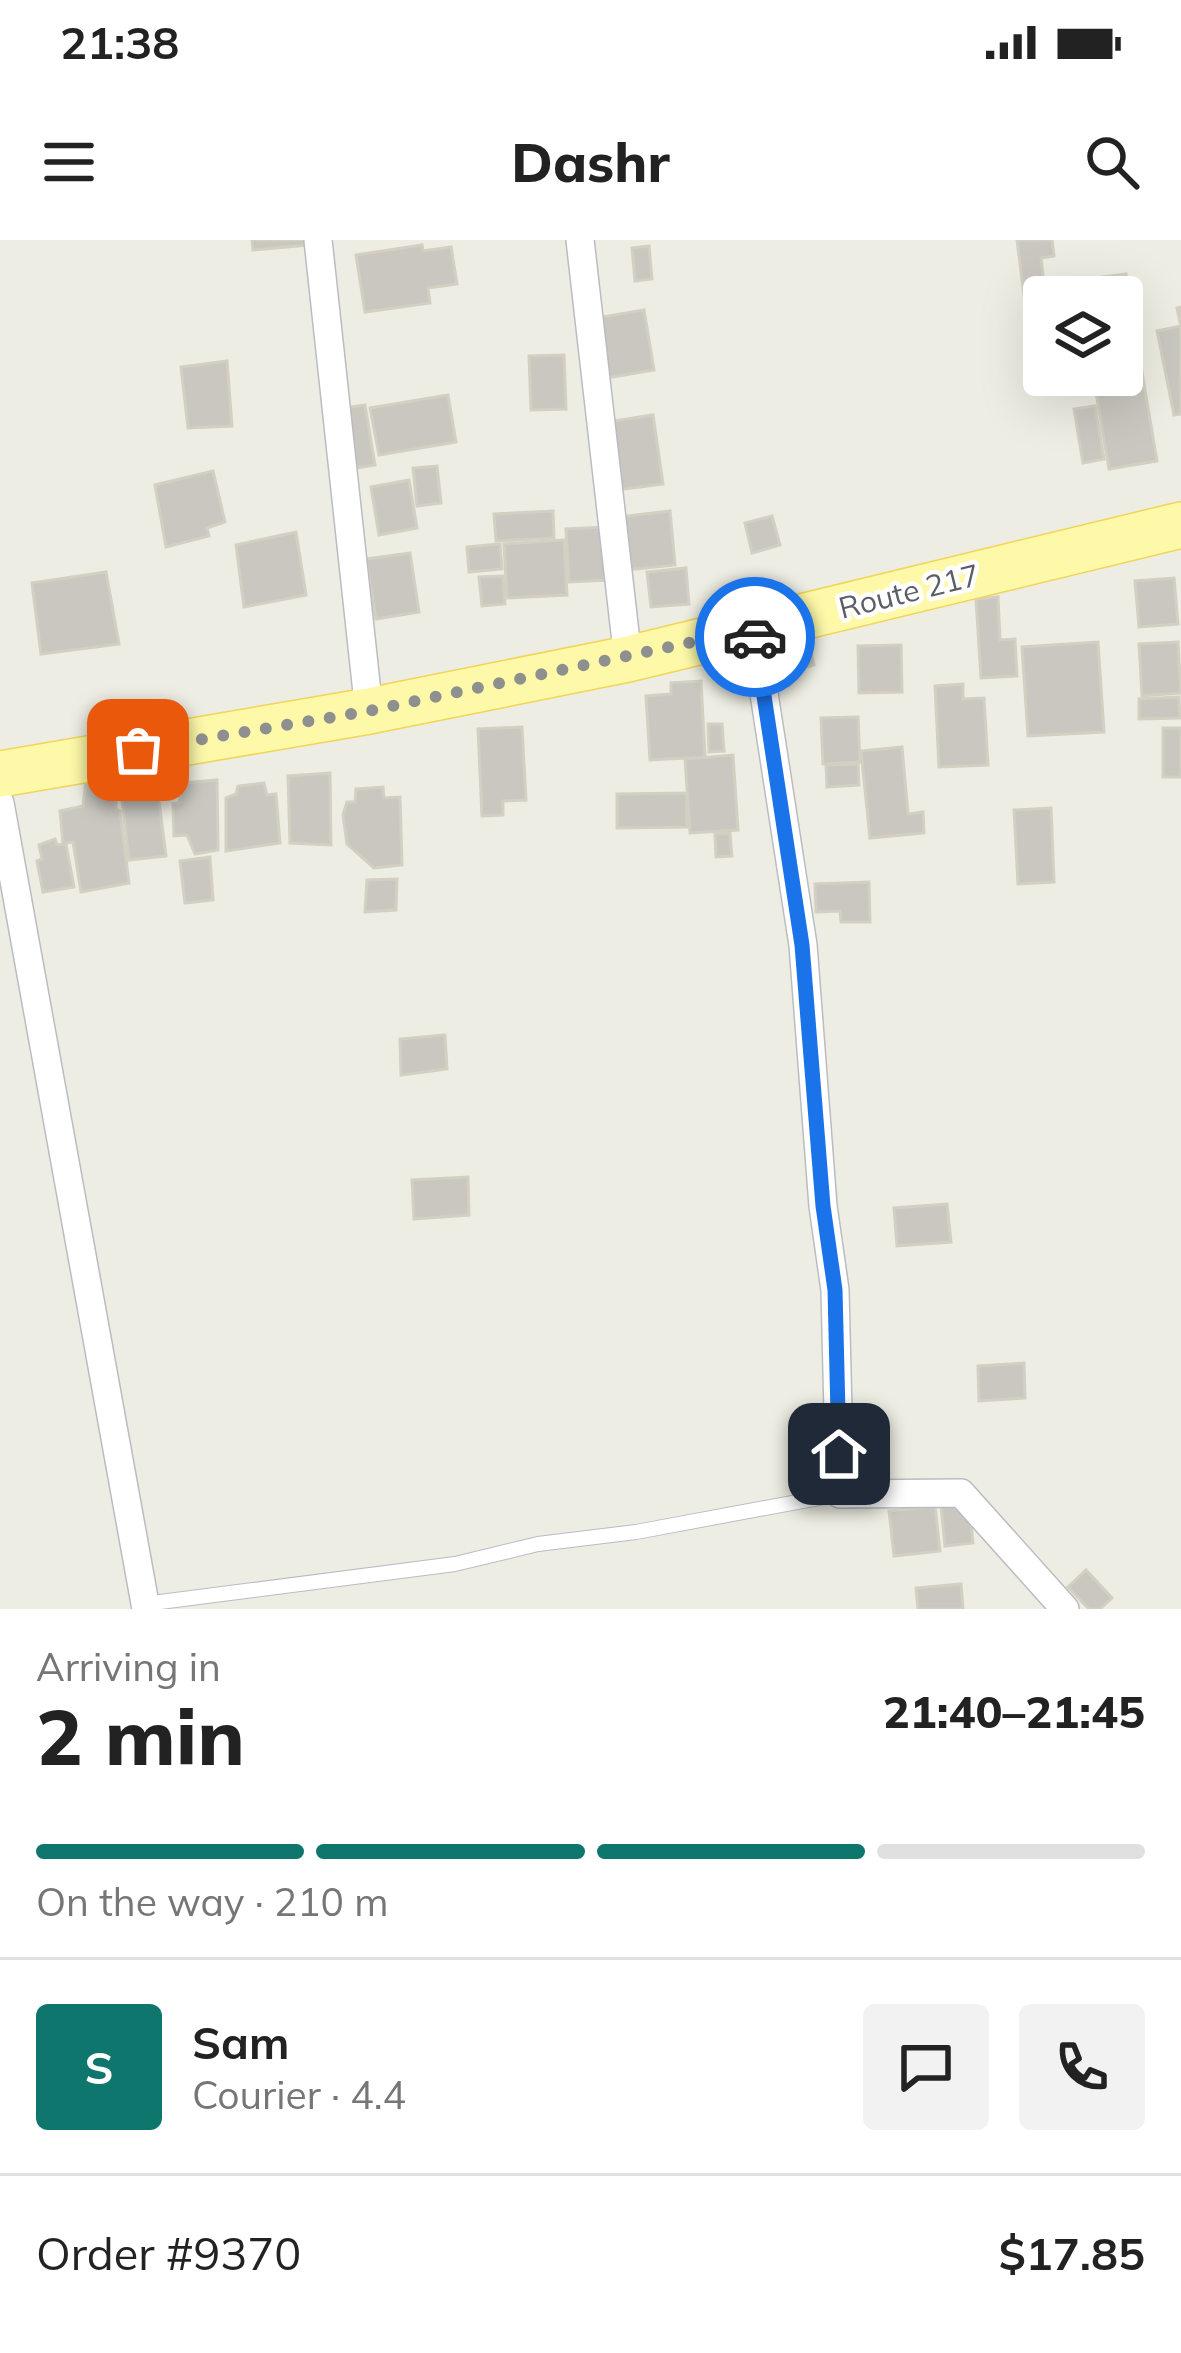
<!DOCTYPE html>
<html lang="en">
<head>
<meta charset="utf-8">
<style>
	body { margin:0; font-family:Mulish,sans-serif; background:#f2f2f2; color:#222; height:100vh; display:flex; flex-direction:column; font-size:45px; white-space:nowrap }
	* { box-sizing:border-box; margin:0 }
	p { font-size:39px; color:#767676 }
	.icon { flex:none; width:66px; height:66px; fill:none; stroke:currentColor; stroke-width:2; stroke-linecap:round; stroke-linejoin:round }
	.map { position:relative; height:1369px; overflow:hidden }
	.panel { display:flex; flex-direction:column; background:#fff; flex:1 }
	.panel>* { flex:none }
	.tools { position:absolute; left:1023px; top:36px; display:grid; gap:24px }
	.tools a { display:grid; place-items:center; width:120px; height:120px; border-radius:12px; background:#fff; box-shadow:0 12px 48px #0002; font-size:60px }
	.pin { position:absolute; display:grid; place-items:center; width:102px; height:102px; color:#fff; margin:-51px; border-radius:24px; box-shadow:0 6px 18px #0006 }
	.courier { position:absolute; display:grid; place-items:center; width:120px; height:120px; margin:-60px; border:9px solid #1a73e8; border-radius:50%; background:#fff; color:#222; box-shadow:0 3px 15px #0007 }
	.summary em { font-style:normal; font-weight:800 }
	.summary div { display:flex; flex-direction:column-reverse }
	.summary { display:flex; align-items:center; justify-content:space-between; height:204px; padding:0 36px }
	h1 { font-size:78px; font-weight:800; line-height:90px }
	.bar { display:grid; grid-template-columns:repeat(4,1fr); gap:18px 12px; align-content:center; height:144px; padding:0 36px }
	.bar i { height:15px; border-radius:9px; background:#e0e0e0 }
	.bar .selected { background:#0f766e }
	.bar p { grid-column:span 4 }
	.line { display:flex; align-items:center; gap:30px; padding:0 36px; border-top:3px solid #e0e0e0 }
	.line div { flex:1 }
	.round { display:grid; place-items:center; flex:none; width:126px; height:126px; border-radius:12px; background:#f2f2f2 }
	.status { display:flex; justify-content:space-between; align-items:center; height:84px; padding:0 60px; background:#fff; direction:ltr }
	.status svg { height:33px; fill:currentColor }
	header { display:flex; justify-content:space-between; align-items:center; height:156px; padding:0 36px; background:#fff; font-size:54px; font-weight:800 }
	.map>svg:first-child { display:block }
</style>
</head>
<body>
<div class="status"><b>21:38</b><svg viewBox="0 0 49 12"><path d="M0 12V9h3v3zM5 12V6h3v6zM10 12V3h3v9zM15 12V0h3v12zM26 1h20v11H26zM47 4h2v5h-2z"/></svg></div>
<header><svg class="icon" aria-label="menu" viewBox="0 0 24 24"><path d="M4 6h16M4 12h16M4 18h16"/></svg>Dashr<svg class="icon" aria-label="search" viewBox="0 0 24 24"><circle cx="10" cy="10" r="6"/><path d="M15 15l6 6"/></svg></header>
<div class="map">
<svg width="1181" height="1369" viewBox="0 0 1181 1369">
	<rect width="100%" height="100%" fill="#eeede3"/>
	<!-- building -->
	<g fill="#c9c7c0" stroke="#d3cfc2" stroke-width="3">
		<polygon points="252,0 308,0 309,5 253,10"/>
		<polygon points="1017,0 1052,0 1054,16 1041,18 1045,53 1024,55"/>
		<polygon points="422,5 423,11 451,7 457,44 428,48 430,63 365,72 356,15"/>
		<polygon points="649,6 652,39 635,41 632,8"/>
		<polygon points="1126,34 1132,83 1122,84 1122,57 1082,57 1080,40"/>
		<polygon points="1044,63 1044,134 1035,135 1030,90 1035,89 1032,64"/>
		<polygon points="1181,67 1181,174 1174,175 1157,91 1181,86 1177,68"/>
		<polygon points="644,70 654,130 606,138 597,78"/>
		<polygon points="1134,85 1157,221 1109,229 1093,135 1122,135 1122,87"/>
		<polygon points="564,115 566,169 531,170 529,116"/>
		<polygon points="227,121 232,186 188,188 181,127"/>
		<polygon points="448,155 456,202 379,215 370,168"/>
		<polygon points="365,165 375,225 349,229 338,169"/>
		<polygon points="1095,166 1104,219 1083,223 1074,169"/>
		<polygon points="653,175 663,244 616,250 607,182"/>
		<polygon points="437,226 441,263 417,266 413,228"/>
		<polygon points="213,231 225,282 207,288 209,296 166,307 155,245"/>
		<polygon points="409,240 417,288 379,295 371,247"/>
		<polygon points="553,271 554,298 496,301 494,274"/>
		<polygon points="670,271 675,325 625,330 619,277"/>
		<polygon points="772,276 780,305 752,313 745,283"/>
		<polygon points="606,287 610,340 569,342 566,289"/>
		<polygon points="296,292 306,355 244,367 236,305"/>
		<polygon points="564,300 567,355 507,358 504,304"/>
		<polygon points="500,304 502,329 469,332 467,307"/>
		<polygon points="410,313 419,372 376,379 366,319"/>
		<polygon points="686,328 689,364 651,367 647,332"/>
		<polygon points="106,332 119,404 41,414 32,343"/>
		<polygon points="503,336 505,364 482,366 479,337"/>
		<polygon points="1174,338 1178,384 1139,387 1135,341"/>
		<polygon points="998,357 1000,400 1015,399 1017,436 981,438 976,359"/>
		<polygon points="803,382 814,425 797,429 786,386"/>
		<polygon points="1098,402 1104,492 1028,496 1022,407"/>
		<polygon points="1178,402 1181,453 1142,456 1139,404"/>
		<polygon points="901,405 902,452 859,453 858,406"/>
		<polygon points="701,441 705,517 650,520 646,456 671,454 671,443"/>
		<polygon points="963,444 963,459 984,458 988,525 939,527 935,446"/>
		<polygon points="1179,457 1180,478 1139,479 1139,459"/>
		<polygon points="858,477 860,522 823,524 821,478"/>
		<polygon points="708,484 722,484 724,511 709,512"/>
		<polygon points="522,487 526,560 503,561 503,575 482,576 478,489"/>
		<rect x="1163" y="488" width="18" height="49"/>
		<polygon points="902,507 908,574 923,572 924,593 870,598 861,511"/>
		<polygon points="733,515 738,590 690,593 685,519"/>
		<polygon points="858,524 859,545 827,547 826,525"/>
		<polygon points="116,530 116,569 120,571 129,643 81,652 73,602 63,603 60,571 83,566 87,532"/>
		<polygon points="330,533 331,605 290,603 288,536"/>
		<polygon points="217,540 218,610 195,614 187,595 174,596 173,564 179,563 183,543"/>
		<polygon points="264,543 267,555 276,554 280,603 226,611 226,558 236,554 238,546"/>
		<polygon points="383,547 384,558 400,557 402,625 374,628 347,604 343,575 347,562 355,562 356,549"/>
		<polygon points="687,553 687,587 617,588 617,554"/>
		<polygon points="158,554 166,616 129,620 122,559"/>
		<polygon points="1051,568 1054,642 1018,644 1014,570"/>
		<polygon points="730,593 732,616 716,617 715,594"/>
		<polygon points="55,599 57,605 66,604 74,647 43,652 37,621 42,619 39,605"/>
		<polygon points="210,617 213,660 185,663 180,621"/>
		<polygon points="397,639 396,670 365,672 367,640"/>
		<polygon points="869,642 870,682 841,682 840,671 816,672 815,644"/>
		<polygon points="445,795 447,829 401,835 400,799"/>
		<polygon points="468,937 469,975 414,979 412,940"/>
		<polygon points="947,964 951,1002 897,1006 894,968"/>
		<polygon points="1024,1123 1025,1158 979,1161 978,1126"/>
		<polygon points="969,1263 973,1303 945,1306 941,1266"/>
		<polygon points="935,1266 940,1311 894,1316 889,1271"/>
		<polygon points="1086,1330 1112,1358 1100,1369 1089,1369 1068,1347"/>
		<polygon points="961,1344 963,1369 918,1369 916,1348"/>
	</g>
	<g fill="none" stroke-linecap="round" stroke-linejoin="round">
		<!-- service casing -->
		<g stroke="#bbbcc2" stroke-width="16">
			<polyline id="service" points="145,1364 455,1324 538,1304 636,1292 840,1254"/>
		</g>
		<!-- minor casing -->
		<g stroke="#bbbcc2" stroke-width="30">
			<g id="minor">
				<polyline points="318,0 369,471"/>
				<polyline points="580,0 628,419"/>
				<polyline points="754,389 803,705 823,966 835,1050 840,1254 961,1253 1065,1369"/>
				<polyline points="0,563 146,1369"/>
			</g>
		</g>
		<!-- primary casing -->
		<g stroke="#f0d55a" stroke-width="48">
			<polyline id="primary" points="0,534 369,471 628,419 1181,285"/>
		</g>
		<!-- service -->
		<use href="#service" stroke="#fff" stroke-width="14"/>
		<!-- minor -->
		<use href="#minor" stroke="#fff" stroke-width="27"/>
		<!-- primary -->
		<use href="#primary" stroke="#fef9a8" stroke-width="45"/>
	</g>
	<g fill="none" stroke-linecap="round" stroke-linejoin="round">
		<!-- done -->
		<polyline stroke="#8e9090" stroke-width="12" stroke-dasharray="0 21.6" points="138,510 369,471 754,389 755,397"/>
		<!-- route -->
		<polyline stroke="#1a73e8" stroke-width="15" points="755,397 802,705 823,966 835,1050 839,1214"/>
	</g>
	<g text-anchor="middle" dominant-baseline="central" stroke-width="9" stroke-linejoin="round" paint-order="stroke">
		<!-- street labels -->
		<g font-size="30" fill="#5b5e64" stroke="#fff">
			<text transform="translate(909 351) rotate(-14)">Route 217</text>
		</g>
	</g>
</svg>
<div class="tools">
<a><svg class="icon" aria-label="layers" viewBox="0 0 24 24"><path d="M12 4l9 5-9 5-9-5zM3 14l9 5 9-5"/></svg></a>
</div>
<div class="pin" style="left:138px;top:510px;background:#ea580c"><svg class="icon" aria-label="bag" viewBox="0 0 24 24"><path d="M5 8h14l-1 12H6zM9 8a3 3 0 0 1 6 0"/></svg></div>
<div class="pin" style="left:839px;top:1214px;background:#1f2937"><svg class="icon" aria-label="home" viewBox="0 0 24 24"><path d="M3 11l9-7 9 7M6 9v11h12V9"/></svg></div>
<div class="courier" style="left:755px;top:397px"><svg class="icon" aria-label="car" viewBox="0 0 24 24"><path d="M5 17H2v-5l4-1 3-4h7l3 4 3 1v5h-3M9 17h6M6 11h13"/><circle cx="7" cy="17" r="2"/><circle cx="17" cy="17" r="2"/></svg></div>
</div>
<section class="panel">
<div class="summary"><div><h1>2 min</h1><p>Arriving in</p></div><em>21:40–21:45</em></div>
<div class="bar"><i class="selected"></i><i class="selected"></i><i class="selected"></i><i></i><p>On the way · 210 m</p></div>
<div class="line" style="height:216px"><b class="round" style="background:#0f766e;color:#fff">S</b><div><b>Sam</b><p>Courier · 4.4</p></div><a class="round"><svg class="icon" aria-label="chat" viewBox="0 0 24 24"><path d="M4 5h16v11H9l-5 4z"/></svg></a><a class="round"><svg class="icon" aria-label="phone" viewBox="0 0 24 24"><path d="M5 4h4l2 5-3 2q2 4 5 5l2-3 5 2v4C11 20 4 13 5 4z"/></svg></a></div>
<div class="line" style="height:156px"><div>Order #9370</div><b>$17.85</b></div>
</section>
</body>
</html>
